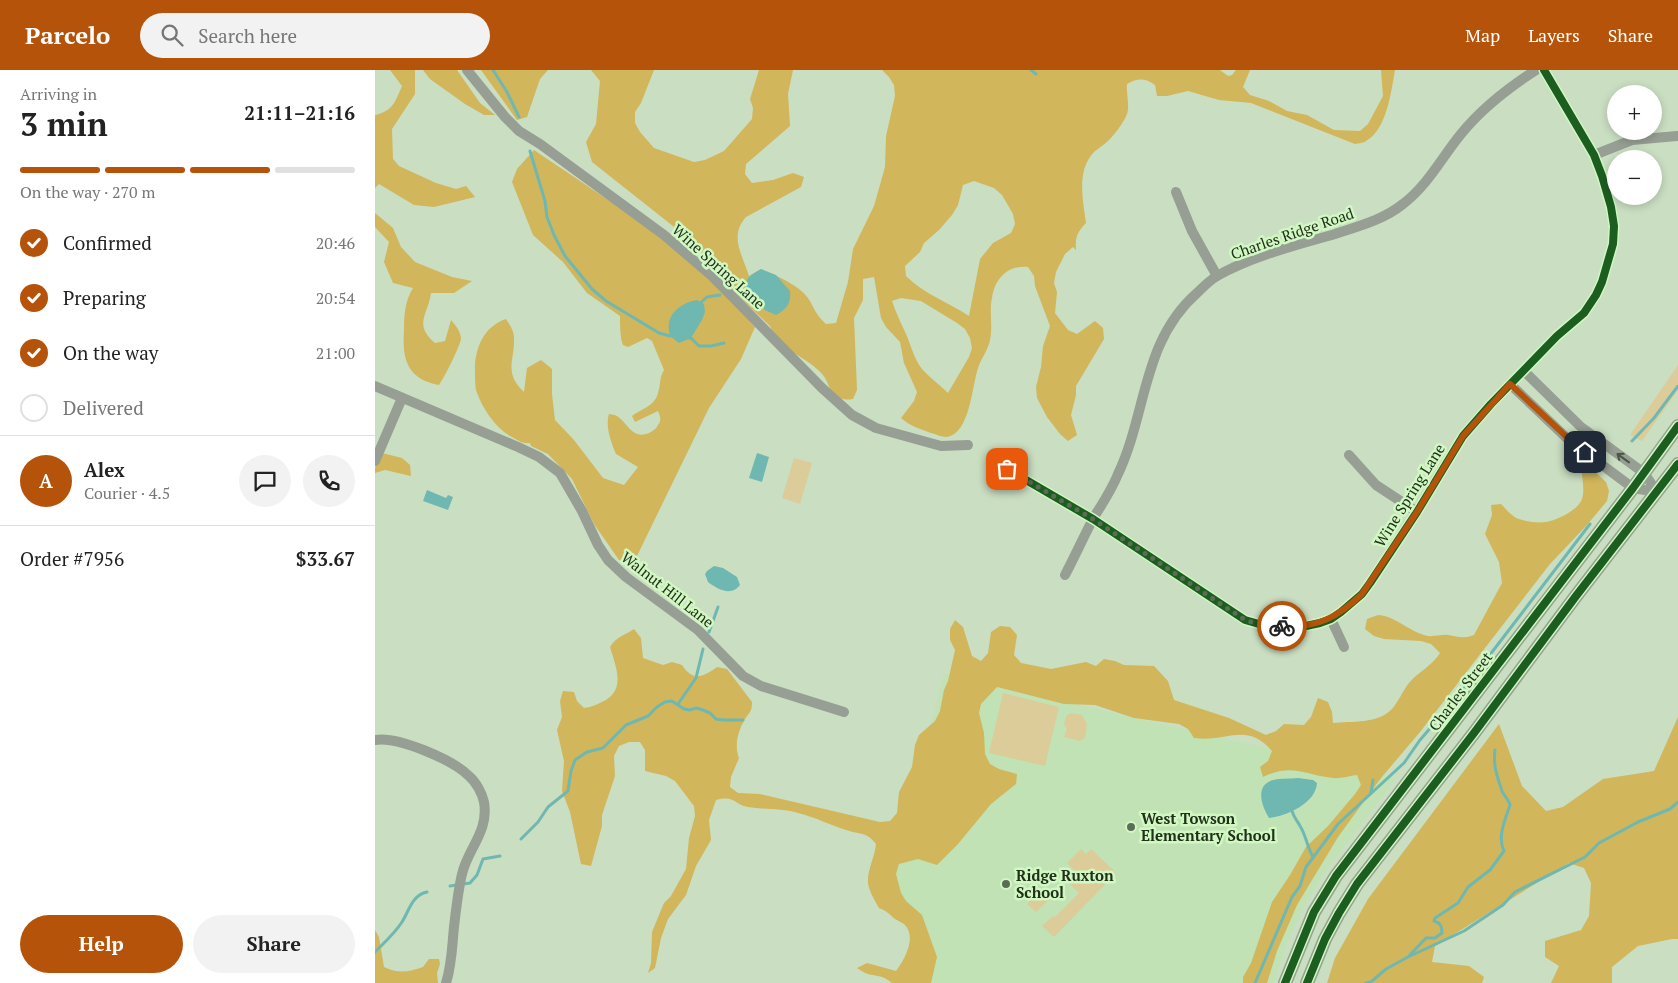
<!DOCTYPE html>
<html lang="en">
<head>
<meta charset="utf-8">
<style>
	body { margin:0; font-family:"PT Serif",serif; background:#f2f2f2; color:#222; height:100vh; display:flex; flex-direction:column; font-size:19px; white-space:nowrap }
	* { box-sizing:border-box; margin:0 }
	p { font-size:16px; color:#767676 }
	.icon { flex:none; width:28px; height:28px; fill:none; stroke:currentColor; stroke-width:2; stroke-linecap:round; stroke-linejoin:round }
	.map { position:relative; flex:1; overflow:hidden }
	.drawer { display:flex; flex-direction:column; background:#fff; width:375px }
	.drawer>* { flex:none }
	.buttons { position:absolute; left:1232px; top:15px; display:grid; gap:10px }
	.buttons a { display:grid; place-items:center; width:55px; height:55px; border-radius:50%; background:#fff; box-shadow:0 2px 8px #0003; font-size:25px }
	.pin { position:absolute; display:grid; place-items:center; width:42px; height:42px; color:#fff; margin:-21px; border-radius:10px; box-shadow:0 2px 8px #0006 }
	.courier { position:absolute; display:grid; place-items:center; width:50px; height:50px; margin:-25px; border:4px solid #b45309; border-radius:50%; background:#fff; color:#222; box-shadow:0 1px 6px #0007 }
	.summary em { font-style:normal; font-weight:700 }
	.summary div { display:flex; flex-direction:column-reverse }
	.summary { display:flex; align-items:center; justify-content:space-between; height:85px; padding:0 20px }
	h1 { font-size:32px; font-weight:700; line-height:38px }
	.bar { display:grid; grid-template-columns:repeat(4,1fr); gap:8px 5px; align-content:center; height:60px; padding:0 20px }
	.bar i { height:6px; border-radius:4px; background:#e0e0e0 }
	.bar .selected { background:#b45309 }
	.bar p { grid-column:span 4 }
	.line { display:flex; align-items:center; gap:12px; padding:0 20px; border-top:1px solid #e0e0e0 }
	.line div { flex:1 }
	.round { display:grid; place-items:center; flex:none; width:52px; height:52px; border-radius:26px; background:#f2f2f2 }
	ol { padding:0 20px; list-style:none }
	li { display:flex; align-items:center; gap:15px; height:55px }
	li p { margin-inline-start:auto }
	li .icon { padding:5px; border-radius:50%; background:#b45309; color:#fff; stroke-width:4 }
	li:last-child { color:#767676 }
	li i { width:28px; height:28px; border:2px solid #e0e0e0; border-radius:50% }
	.primary-button { display:flex; gap:10px; margin-top:auto; padding:10px 20px }
	.primary-button a { flex:1; height:58px; border-radius:30px; background:#b45309; color:#fff; font-size:20px; font-weight:700; line-height:58px; text-align:center }
	.primary-button a+a { background:#f2f2f2; color:#222 }
	header { display:flex; align-items:center; gap:30px; box-sizing:border-box; height:70px; padding:0 25px; background:#b45309; color:#fff }
	header strong { font-size:24px }
	nav { display:flex; gap:28px; margin-inline-start:auto; font-size:18px }
	.search { width:350px; height:45px; background:#f2f2f2; display:flex; align-items:center; gap:12px; box-sizing:border-box; padding:0 18px; border-radius:28px; color:#767676; font-size:19px }
	main { display:flex; flex:1; min-height:0 }
	.map>svg:first-child { display:block }
</style>
</head>
<body>
<header>
<strong>Parcelo</strong>
<div class="search"><svg class="icon" aria-label="search" viewBox="0 0 24 24"><circle cx="10" cy="10" r="6"/><path d="M15 15l6 6"/></svg>Search here</div>
<nav><a>Map</a><a>Layers</a><a>Share</a></nav>
</header>
<main>
<section class="drawer">
<div class="summary"><div><h1>3 min</h1><p>Arriving in</p></div><em>21:11–21:16</em></div>
<div class="bar"><i class="selected"></i><i class="selected"></i><i class="selected"></i><i></i><p>On the way · 270 m</p></div>
<ol>
<li><svg class="icon" aria-label="check" viewBox="0 0 24 24"><path d="M5 12l5 5 9-10"/></svg>Confirmed<p>20:46</p></li>
<li><svg class="icon" aria-label="check" viewBox="0 0 24 24"><path d="M5 12l5 5 9-10"/></svg>Preparing<p>20:54</p></li>
<li><svg class="icon" aria-label="check" viewBox="0 0 24 24"><path d="M5 12l5 5 9-10"/></svg>On the way<p>21:00</p></li>
<li><i></i>Delivered</li>
</ol>
<div class="line" style="height:90px"><b class="round" style="background:#b45309;color:#fff">A</b><div><b>Alex</b><p>Courier · 4.5</p></div><a class="round"><svg class="icon" aria-label="chat" viewBox="0 0 24 24"><path d="M4 5h16v11H9l-5 4z"/></svg></a><a class="round"><svg class="icon" aria-label="phone" viewBox="0 0 24 24"><path d="M5 4h4l2 5-3 2q2 4 5 5l2-3 5 2v4C11 20 4 13 5 4z"/></svg></a></div>
<div class="line" style="height:65px"><div>Order #7956</div><b>$33.67</b></div>
<div class="primary-button"><a>Help</a><a>Share</a></div>
</section>
<div class="map">
<svg width="1303" height="913" viewBox="0 0 1303 913">
	<rect width="100%" height="100%" fill="#cadec2"/>
	<!-- built -->
	<polygon fill="#c1e2b4" points="569,604 1021,708 947,806 925,844 909,880 899,913 531,913 549,851 508,837"/>
	<!-- green -->
	<g fill="#dbcc9a">
		<polygon points="1303,295 1303,320 1267,371 1255,365"/>
		<polygon points="419,388 437,393 425,434 407,428"/>
		<polygon points="628,623 684,637 670,696 614,683"/>
		<polygon points="696,643 707,645 712,654 710,668 705,671 689,667 692,658 689,655 691,646"/>
		<polygon points="706,779 711,784 716,779 741,803 679,867 667,856 678,846 680,847 704,823 691,810 700,801 692,793"/>
		<polygon points="668,818 677,827 661,842 652,834"/>
	</g>
	<!-- forest -->
	<g fill="#d1b65b" fill-rule="evenodd">
		<path d="M15 0H40V24L17 59 18 89 24 96 61 113 81 119 91 116 100 127 59 137 39 135 4 114 0 118V45C18 41 20 32 27 16Z"/>
		<polygon points="48,0 82,0 105,33 120,45 109,45 90,34 55,9"/>
		<polygon points="106,0 173,0 165,9 152,47 142,50"/>
		<path d="M216 0H279L266 33 260 42V53L265 62 279 78 319 92 330 90 349 81 377 49 378 38 375 29 384 0H418L413 24 415 56 371 94 370 104 377 113 398 110 418 103 429 107 426 117 371 147C354 166 367 184 374 206L386 199C400 205 424 215 433 228 440 239 440 244 451 254L461 253 473 212 478 179 499 136 510 97 511 66 520 26 519 15 514 7 507 0H845L853 6 857 5 861 0H875L868 17 875 25 894 31 912 41 932 45 959 60 985 61 993 54 1008 26 1006 0H1020C1016 22 1012 59 991 71 989 73 983 73 980 74L876 33 844 30 813 21 792 26H782L780 15C770 8 763 8 752 14 751 23 755 36 752 44 749 52 740 64 734 70 729 75 723 78 719 82 701 101 708 130 711 153 702 162 700 168 701 180L698 177 690 184 681 202 679 213 682 222 680 243 693 260 702 264 720 251 728 258 729 269 701 316V325L696 345 702 365 693 371 685 364 672 347 662 328 661 317 666 297 668 276 675 256 660 216 659 206 653 197C633 195 620 208 617 228 614 241 618 256 615 270 613 280 606 289 603 298 597 316 595 365 571 367 566 367 561 364 556 363 545 359 535 356 526 348L539 331 542 322 529 293 525 272 511 257 506 248 499 207 488 209V230L479 248 482 320 478 329C471 330 466 330 460 325 454 320 453 311 448 305 432 286 404 281 395 256L346 210 311 163 303 160 217 92 211 72 221 54 225 11ZM599 111 619 118 627 125 638 144 640 154 636 163 618 173 605 189 594 246C573 232 549 224 531 206L530 196 545 182 549 173 564 160 577 145 583 135 588 115ZM526 228 546 231 582 253 590 259 595 268 597 278 594 287 573 323C565 315 554 307 547 299 539 289 536 275 531 264 526 253 521 243 517 231Z"/>
		<path d="M159 80C216 119 276 156 327 202 346 219 363 238 380 257L366 289 334 338 261 488 244 490 219 454 197 409 173 384 156 376 155 373C148 374 144 371 137 367 120 358 107 338 101 320 100 315 100 309 100 304 99 281 107 257 131 249 135 255 139 261 139 268 140 290 128 302 149 322L152 298 166 290 177 299V324L180 350 199 370 228 408 249 415 263 397 241 384C236 372 230 356 234 344 235 344 241 345 242 346 253 353 257 370 274 363 278 361 281 359 283 355 287 350 285 346 283 341L260 352 257 346C266 339 280 336 283 323 286 314 284 308 289 300L277 271 272 268 253 277 248 275C245 268 245 254 245 246L212 223 188 192 158 165 137 112 142 99Z"/>
		<path d="M0 143 18 158 26 177 40 192 77 207 97 211 79 223H56C53 245 38 254 60 273L70 271 76 250C80 255 85 260 86 268 86 275 69 308 64 315 32 309 27 289 29 260 29 245 30 231 38 218L18 213 9 192 14 172 0 157Z"/>
		<polygon points="7,383 27,388 35,395 36,406 10,400 0,403 0,398"/>
		<path d="M1206 397 1216 398 1231 412 1234 421 1232 431 1212 455 1175 494 1045 662 1006 708 963 767 922 835 902 881 892 913H868V907L876 893 897 832 915 805 931 777 953 756 980 724 986 715 982 705C974 706 965 709 958 708 929 705 918 693 888 707L885 697 893 691 897 681C871 651 852 673 819 668L813 659 804 654 759 648 720 635 689 634 622 617 606 634 604 643 609 663 610 684 615 694 624 699 642 704 641 714 616 734 583 774 562 795 543 789 524 794 521 804 526 823 531 831 547 845 562 887 556 913H517C505 902 496 909 482 898L492 893 521 901C529 890 542 868 530 855 527 852 523 851 520 849 514 844 512 841 504 838 500 831 494 821 493 813 492 800 500 787 501 774 491 761 485 765 471 760 455 755 440 747 423 743 407 738 390 740 373 737 358 734 360 725 341 730L334 750 336 770 321 796 311 825 293 849 286 868 280 898 273 903 276 893 277 862 289 833 296 826 311 799 314 768 320 746 319 736 300 711 291 706 270 701V680L265 672H254L244 676 239 686 240 706 227 745V756L216 796 206 794 195 742 187 721 189 691 182 660 187 647 185 631 188 621 199 622 202 631 209 638C217 637 223 634 231 630 251 617 240 595 235 577 242 566 249 566 259 559L266 568 268 588 288 595 297 592 307 595C318 612 328 607 342 597L352 599 377 632C377 642 375 641 370 649 363 661 359 675 364 688L356 707 355 717 363 723 385 724 505 752 515 751 522 743 524 722 537 697 540 675 544 665 560 651 565 641 569 620 573 611 580 580 575 570V559L580 550 588 557 597 586 606 591 613 583 616 562 625 556 635 557 642 565 639 585 646 593 676 599 711 592 721 596 729 589 740 591 749 595 779 596 793 611 799 630 854 648 891 665 901 661 909 654 929 655 936 647 943 628 953 632 957 642 958 653C977 651 1003 654 1017 639 1024 631 1028 620 1034 613 1044 601 1057 596 1065 583L1056 574 1046 571 1009 569 999 566 990 559 992 549C995 548 1000 546 1003 545 1017 545 1035 561 1049 565 1057 568 1065 564 1073 565 1083 567 1089 569 1099 565L1127 513 1124 492 1110 464 1117 445 1116 435 1126 434C1131 439 1137 447 1144 449 1152 452 1163 453 1171 452 1183 450 1203 440 1207 429 1210 420 1207 407 1206 397Z"/>
		<polygon points="1303,647 1303,869 1297,869 1263,876 1237,897 1237,913 1176,913 1184,896 1170,887 1170,871 1206,860 1214,846 1216,813 1209,798 1194,793 1060,876 1057,892 1094,896 1109,907 1107,913 952,913 960,888 993,829 1124,654 1147,716 1171,741 1188,737 1228,709 1279,701"/>
		<path d="M0 860 4 867 9 897C23 904 34 902 48 897L54 889H64L65 894 62 903 63 913H0Z"/>
	</g>
	<!-- water -->
	<g fill="#6fb8b2">
		<path d="M386 199 401 205 415 221C416 234 412 239 401 245L390 240 370 218C370 207 378 204 386 199Z"/>
		<path d="M322 230 329 234 330 242 327 250 316 268 304 273 295 266C294 262 293 257 294 253 296 240 310 232 322 230Z"/>
		<polygon points="382,383 394,387 387,412 374,408"/>
		<polygon points="52,420 71,428 73,425 78,427 73,440 48,431"/>
		<path d="M339 496 348 498 362 507 365 515C356 527 342 519 333 512L330 504 332 501Z"/>
		<path d="M923 708 938 710 942 713C941 733 912 746 894 748 887 736 879 716 898 710 905 708 915 709 923 708Z"/>
	</g>
	<g fill="none" stroke-linecap="round" stroke-linejoin="round">
		<!-- stream -->
		<g stroke="#6fb8b2" stroke-width="3">
			<polyline points="118,0 132,22 144,47"/>
			<polyline points="656,0 661,4"/>
			<polyline points="155,81 170,131 172,147 179,165 190,186 217,219 231,231 284,263 295,266 297,263"/>
			<polyline points="323,235 332,227 345,225"/>
			<polyline points="313,268 316,268 324,276 336,276 349,273"/>
			<polyline points="1257,371 1279,348 1303,316"/>
			<polyline points="334,562 343,537"/>
			<polyline points="303,634 321,608 328,579"/>
			<polyline points="996,723 998,710"/>
			<path d="M917 741C919 748 922 750 925 756 931 765 932 777 938 787"/>
			<polyline points="146,769 163,752 173,737 193,721 196,701 200,690 212,682 228,678 251,655 273,646 282,637 290,632 297,631 309,639 315,640 321,638 328,640 335,643 341,649 348,650 368,650"/>
			<polyline points="75,816 95,813 102,805 108,789 125,786"/>
			<path d="M0 882C9 873 20 863 27 852 34 841 37 825 52 822"/>
			<path d="M1034 886 1051 868H1060L1067 863C1067 857 1066 853 1059 851L1060 848 1083 833 1093 817 1115 800 1129 781C1122 767 1130 750 1135 735 1134 730 1129 726 1127 721 1122 706 1118 696 1120 680"/>
			<polyline points="880,913 917,827 925,816 931,797 963,754 1029,693 1045,670 1084,625 1137,556 1215,454"/>
			<polyline points="991,913 996,912 1011,899 1033,887 1089,861 1128,835 1140,822 1210,787 1224,773 1263,752 1295,739 1303,732"/>
		</g>
		<!-- minor -->
		<g stroke="#979f94" stroke-width="10">
			<polyline points="92,0 130,47 144,61 165,74 289,165 337,206 447,318 477,345 501,358 566,376 593,375"/>
			<polyline points="1219,85 1257,70 1302,66"/>
			<polyline points="801,122 817,161 842,206"/>
			<polyline points="1149,301 1206,357 1269,403 1282,422"/>
			<polyline points="1135,314 1195,371 1258,418 1282,422"/>
			<polyline points="0,316 143,377 164,387 185,403 207,441 223,475 233,490 251,507 323,560 368,606 386,616 469,642"/>
			<polyline points="974,385 1001,415 1042,442"/>
			<polyline points="0,391 27,328"/>
			<polyline points="632,399 718,449 870,550 884,554 916,557 931,556 945,553 956,549 966,542 987,524 995,513 1042,442 1088,366 1116,334 1182,266 1209,243 1221,225 1227,212 1238,174 1239,156 1236,137 1227,106 1219,85 1169,0"/>
			<path d="M690 505C700 486 709 466 719 447 728 433 737 419 743 404 772 343 767 271 822 223 828 217 835 210 842 206 877 186 922 175 960 164 984 156 1008 150 1028 134 1053 115 1067 87 1086 64 1107 38 1133 18 1161 0"/>
			<polyline points="956,549 969,577"/>
			<path d="M0 670C23 666 78 690 94 706 101 712 107 723 109 732 114 762 93 778 87 804 83 821 81 839 79 857 77 876 77 894 71 913"/>
		</g>
		<!-- major -->
		<g stroke="#95a290" stroke-width="14">
			<polyline points="910,913 939,842 961,806 1258,418 1303,356"/>
			<polyline points="932,913 950,869 964,843 982,814 1099,663 1201,526 1303,394"/>
		</g>
		<!-- cycleway casing -->
		<g stroke="#d1f8c2" stroke-width="11">
			<g id="cycleway">
				<polyline points="632,399 718,449 870,550 884,554 916,557 931,556 945,553 956,549 966,542 987,524 995,513 1042,442 1088,366 1116,334 1182,266 1209,243 1221,225 1227,212 1238,174 1239,156 1236,137 1227,106 1219,85 1169,0"/>
				<polyline points="910,913 939,842 961,806 1258,418 1303,356"/>
				<polyline points="932,913 950,869 964,843 982,814 1099,663 1201,526 1303,394"/>
			</g>
		</g>
		<!-- cycleway -->
		<use href="#cycleway" stroke="#1b5e20" stroke-width="8"/>
	</g>
	<!-- one-way arrows -->
	<defs><path id="oneway-shaft" d="M-6 0H5M1.5-3L5.5 0L1.5 3" fill="none" stroke-width="1.6" stroke-linecap="round" stroke-linejoin="round" transform="scale(1.25)"/></defs>
	<use stroke="#4a5745" href="#oneway-shaft" transform="translate(1248 388) rotate(-144)"/>
	<g fill="none" stroke-linecap="round" stroke-linejoin="round">
		<!-- done -->
		<polyline stroke="#5c6d55" stroke-width="5" stroke-dasharray="0 9" points="632,399 718,449 870,550 884,554 907,556"/>
		<!-- route -->
		<path stroke="#b45309" stroke-width="6" d="M907 556C942 558 962 548 987 524L1042 442 1088 366 1135 314 1195 370 1210 382"/>
	</g>
	<!-- markers -->
	<g fill="#5c6d55" stroke="#d1f8c2" stroke-width="2">
		<circle cx="756" cy="757" r="5"/>
		<circle cx="631" cy="814" r="5"/>
	</g>
	<g text-anchor="middle" dominant-baseline="central" stroke-width="5" stroke-linejoin="round" paint-order="stroke">
		<!-- street labels -->
		<g font-size="15" fill="#21301b" stroke="#d1f8c2">
			<text transform="translate(917 163) rotate(-19)">Charles Ridge Road</text>
			<text transform="translate(344 196) rotate(42)">Wine Spring Lane</text>
			<text transform="translate(1034 425) rotate(-58)">Wine Spring Lane</text>
			<text transform="translate(293 519) rotate(38)">Walnut Hill Lane</text>
			<text transform="translate(1085 621) rotate(-53)">Charles Street</text>
		</g>
		<!-- poi labels -->
		<g font-size="15" font-weight="bold" fill="#21301b" stroke="#d1f8c2" text-anchor="start">
			<text x="766" y="748">West Towson<tspan x="766" dy="17">Elementary School</tspan></text>
			<text x="641" y="805">Ridge Ruxton<tspan x="641" dy="17">School</tspan></text>
		</g>
	</g>
</svg>
<div class="buttons">
<a>+</a>
<a>−</a>
</div>
<div class="pin" style="left:632px;top:399px;background:#ea580c"><svg class="icon" aria-label="bag" viewBox="0 0 24 24"><path d="M5 8h14l-1 12H6zM9 8a3 3 0 0 1 6 0"/></svg></div>
<div class="pin" style="left:1210px;top:382px;background:#1f2937"><svg class="icon" aria-label="home" viewBox="0 0 24 24"><path d="M3 11l9-7 9 7M6 9v11h12V9"/></svg></div>
<div class="courier" style="left:907px;top:556px"><svg class="icon" aria-label="bike" viewBox="0 0 24 24"><circle cx="6" cy="16" r="4"/><circle cx="18" cy="16" r="4"/><path d="M6 16l4-8h5l3 8M10 8l3 8H6M13 5h3"/></svg></div>
</div>
</main>
</body>
</html>
